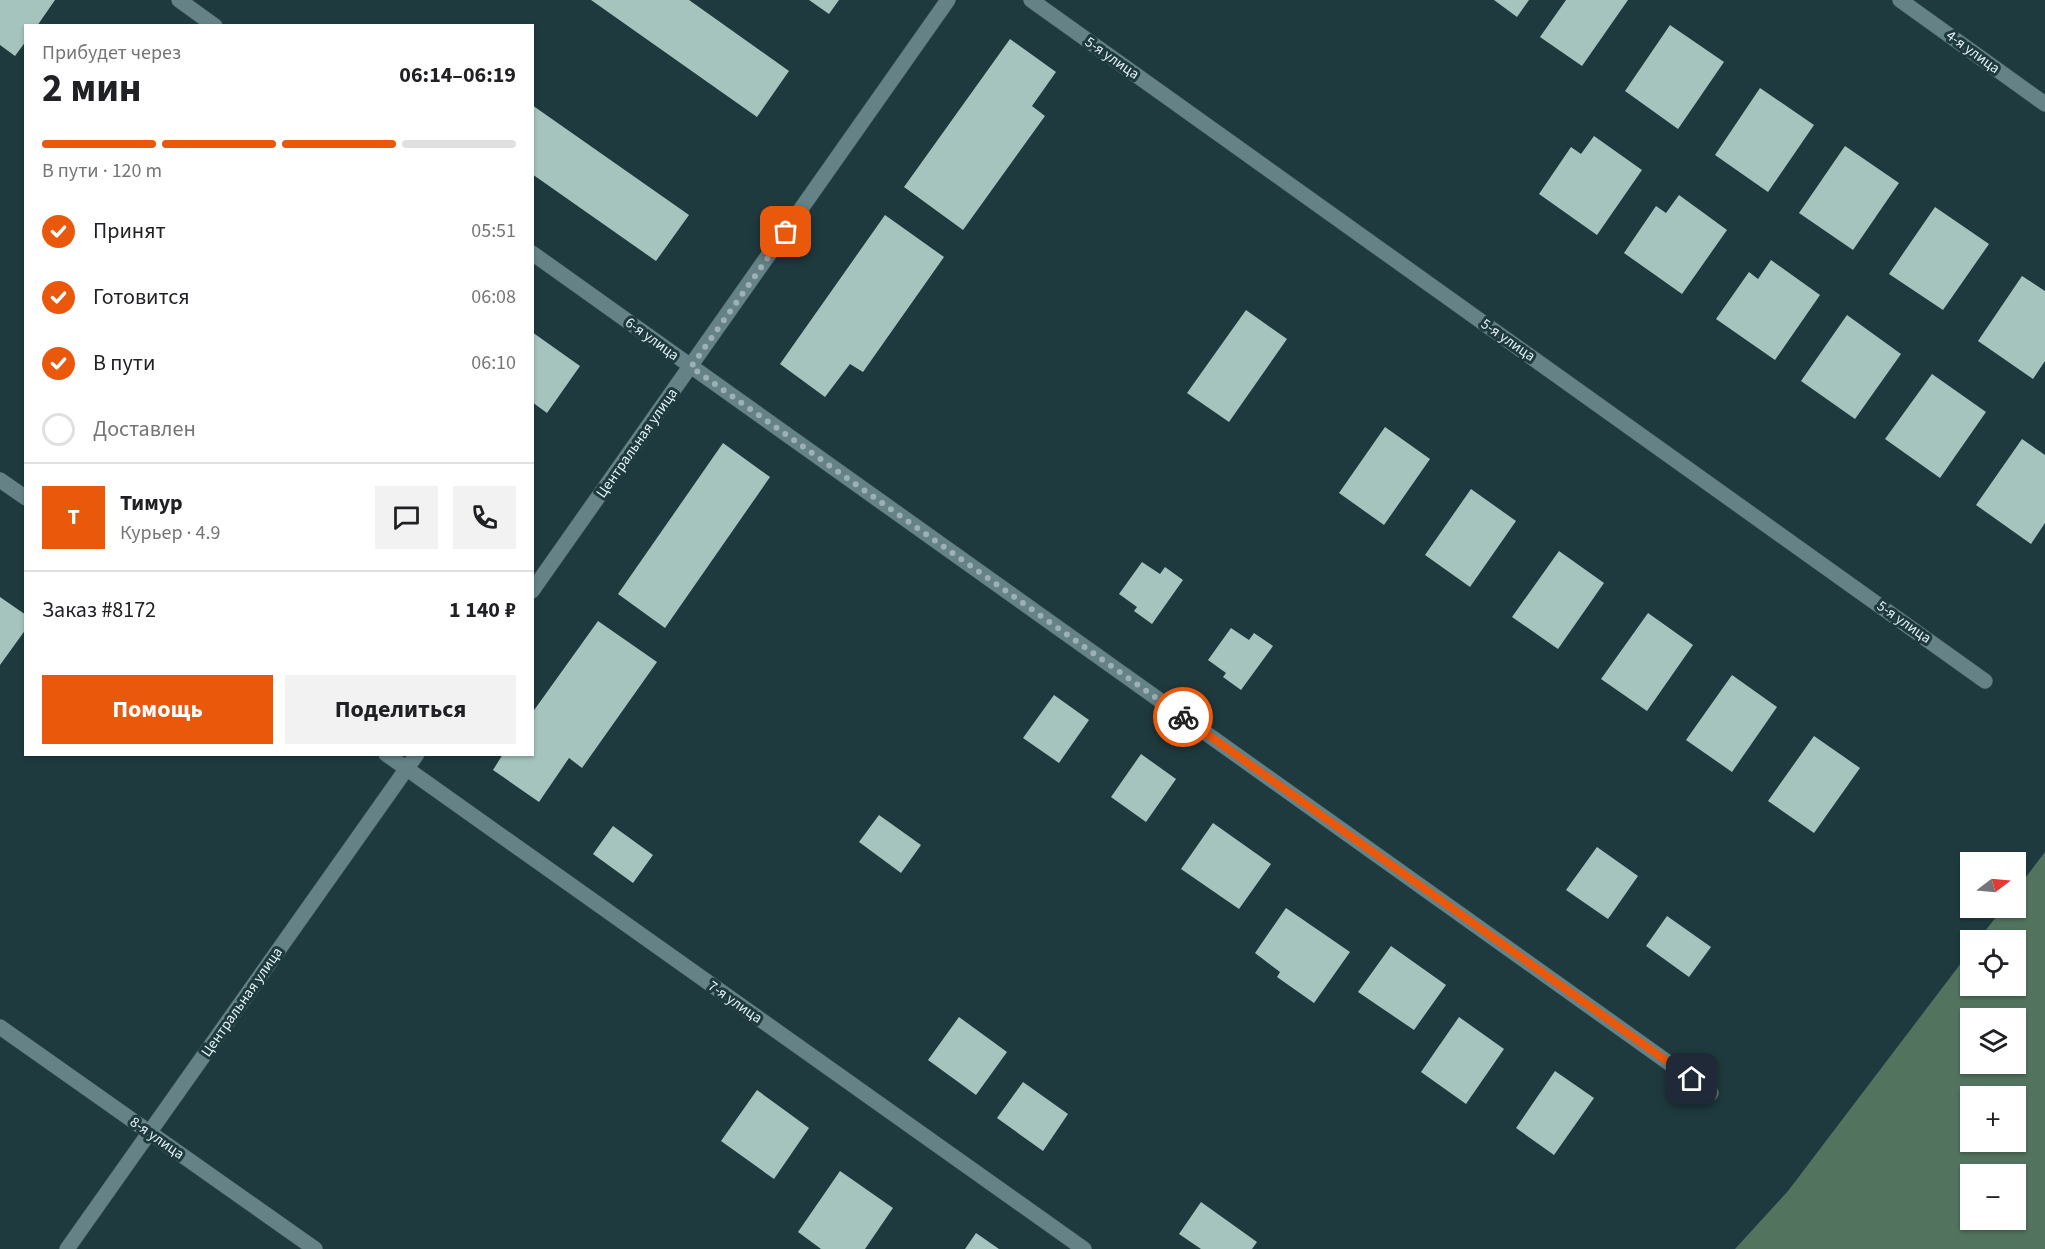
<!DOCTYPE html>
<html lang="ru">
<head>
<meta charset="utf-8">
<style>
	body { margin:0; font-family:"Source Sans 3",sans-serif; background:#f2f2f2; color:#202124; height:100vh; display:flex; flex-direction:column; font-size:22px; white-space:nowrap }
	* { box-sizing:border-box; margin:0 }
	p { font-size:20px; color:#757577 }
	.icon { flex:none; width:33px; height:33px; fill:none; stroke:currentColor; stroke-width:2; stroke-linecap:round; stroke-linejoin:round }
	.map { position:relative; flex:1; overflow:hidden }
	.panel { position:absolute; left:24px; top:24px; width:510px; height:732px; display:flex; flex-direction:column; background:#fff; border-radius:0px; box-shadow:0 2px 4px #0004 }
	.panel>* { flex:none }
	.needle { width:39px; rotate:74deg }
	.controls { position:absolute; left:1960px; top:852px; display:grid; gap:12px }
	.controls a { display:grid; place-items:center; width:66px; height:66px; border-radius:0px; background:#fff; box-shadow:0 2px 4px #0004; font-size:30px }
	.pin { position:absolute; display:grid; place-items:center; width:51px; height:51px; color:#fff; margin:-26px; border-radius:12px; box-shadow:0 3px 9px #0006 }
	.courier { position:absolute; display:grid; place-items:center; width:60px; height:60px; margin:-30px; border:4px solid #ea580c; border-radius:50%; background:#fff; color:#222; box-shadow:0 2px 8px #0007 }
	.summary em { font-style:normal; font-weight:700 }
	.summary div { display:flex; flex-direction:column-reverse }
	.summary { display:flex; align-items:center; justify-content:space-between; height:102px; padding:0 18px }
	h1 { font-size:39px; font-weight:700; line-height:45px }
	.bar { display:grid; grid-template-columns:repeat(4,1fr); gap:9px 6px; align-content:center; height:72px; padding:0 18px }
	.bar i { height:8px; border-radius:4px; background:#e0e0e0 }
	.bar .current { background:#ea580c }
	.bar p { grid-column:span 4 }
	.line { display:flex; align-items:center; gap:15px; padding:0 18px; border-top:2px solid #e0e0e0 }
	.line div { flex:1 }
	.round { display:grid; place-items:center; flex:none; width:63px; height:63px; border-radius:0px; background:#f2f2f2 }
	ol { padding:0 18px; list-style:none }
	li { display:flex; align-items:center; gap:18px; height:66px }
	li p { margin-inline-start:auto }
	li .icon { padding:6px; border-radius:50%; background:#ea580c; color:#fff; stroke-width:4 }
	li:last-child { color:#757577 }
	li i { width:33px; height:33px; border:3px solid #e0e0e0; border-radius:50% }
	.primary-button { display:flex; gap:12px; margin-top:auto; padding:12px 18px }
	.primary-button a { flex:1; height:69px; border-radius:0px; background:#ea580c; color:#fff; font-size:24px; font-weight:700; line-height:69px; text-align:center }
	.primary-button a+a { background:#f2f2f2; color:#202124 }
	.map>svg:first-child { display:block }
</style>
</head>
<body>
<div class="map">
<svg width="2045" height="1249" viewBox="0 0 2045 1249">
	<rect width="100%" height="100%" fill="#1f3a3e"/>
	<!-- forest -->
	<path fill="#52745f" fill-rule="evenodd" d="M2045 852V1249H1735L1788 1191 1971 950V986H2016V940H1978L2003 908H2016V890ZM1971 1018H2016V1064H1971ZM1971 1096H2016V1142H1971ZM1971 1174H2016V1220H1971Z"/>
	<!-- building -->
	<g fill="#a5c4be">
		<polygon points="0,0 55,0 37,26 26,26 26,41 15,56 0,45"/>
		<polygon points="591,0 689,0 789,71 757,117"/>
		<polygon points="809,0 839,0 829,14"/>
		<polygon points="1494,0 1529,0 1517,17"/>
		<polygon points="1566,0 1628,0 1582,66 1540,37"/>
		<polygon points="1670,25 1724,62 1678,129 1625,91"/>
		<polygon points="1010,39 1056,72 1032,106 1045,116 963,230 904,187"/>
		<polygon points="1760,88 1814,125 1768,192 1715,155"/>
		<polygon points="532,105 689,215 656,261 532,174"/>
		<polygon points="1594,136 1642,170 1597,235 1539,194 1571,147 1581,154"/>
		<polygon points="1845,146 1899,183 1853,250 1799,213"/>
		<polygon points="1679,195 1727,230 1682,294 1624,253 1656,206 1666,213"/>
		<polygon points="1935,207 1989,244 1943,310 1889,274"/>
		<polygon points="885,215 944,257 863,372 850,364 825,397 780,364"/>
		<polygon points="1771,260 1820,295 1775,360 1716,319 1749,272 1758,279"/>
		<polygon points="2022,276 2045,291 2045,361 2033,379 1978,341"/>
		<polygon points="1246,310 1287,339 1229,422 1187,393"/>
		<polygon points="1847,315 1901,354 1855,419 1801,381"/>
		<polygon points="532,332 580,366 547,413 532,402"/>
		<polygon points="1932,374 1986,412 1940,478 1885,439"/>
		<polygon points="1385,427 1430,459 1384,525 1339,493"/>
		<polygon points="2022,439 2045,455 2045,523 2031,544 1976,505"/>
		<polygon points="723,443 770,477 665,628 618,594"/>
		<polygon points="1471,489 1516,521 1470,587 1425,555"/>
		<polygon points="1559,551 1604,583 1558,649 1512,617"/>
		<polygon points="1142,562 1160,574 1165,567 1183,580 1152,624 1134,611 1137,607 1119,594"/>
		<polygon points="0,597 26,615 26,629 0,665"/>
		<polygon points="1648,613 1693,645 1647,711 1601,679"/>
		<polygon points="598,621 657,662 582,768 569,758 539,802 493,770 503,754 532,754 532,713"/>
		<polygon points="1231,628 1249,640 1254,633 1273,646 1241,690 1223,677 1226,673 1208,660"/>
		<polygon points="1732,675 1777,707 1732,772 1686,740"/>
		<polygon points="1054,695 1089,720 1059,763 1023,738"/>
		<polygon points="1814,736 1860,768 1814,833 1768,801"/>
		<polygon points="1141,754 1176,779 1146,822 1111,797"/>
		<polygon points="879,815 921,845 901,873 859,842"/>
		<polygon points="1213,823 1271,864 1239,909 1181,869"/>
		<polygon points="613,826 653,855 633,883 593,854"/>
		<polygon points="1597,847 1638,876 1608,919 1566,890"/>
		<polygon points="1286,908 1350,952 1314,1003 1277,977 1280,972 1255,953"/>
		<polygon points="1667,916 1711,947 1689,977 1646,946"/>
		<polygon points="1391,946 1446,985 1414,1030 1358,992"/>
		<polygon points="959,1017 1007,1052 976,1095 928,1060"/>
		<polygon points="1459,1017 1504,1049 1466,1104 1421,1072"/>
		<polygon points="1555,1071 1594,1098 1554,1155 1516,1128"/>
		<polygon points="1023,1082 1068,1114 1043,1151 997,1118"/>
		<polygon points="757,1090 809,1128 774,1179 721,1141"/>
		<polygon points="840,1171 893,1208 865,1249 821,1249 798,1232"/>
		<polygon points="1201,1202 1257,1242 1252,1249 1201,1249 1179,1234"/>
		<polygon points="976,1233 999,1249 965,1249"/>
	</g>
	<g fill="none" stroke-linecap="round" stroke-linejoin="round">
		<!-- minor casing -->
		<g stroke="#3e575b" stroke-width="16">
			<g id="minor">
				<polyline points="179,0 215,26"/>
				<polyline points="1031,0 1985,681"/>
				<polyline points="1900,0 2045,104"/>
				<polyline points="532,253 1711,1093"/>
				<polyline points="0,480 26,498"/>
				<polyline points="532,591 948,0"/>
				<polyline points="386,754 1084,1249"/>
				<polyline points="0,1027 315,1249"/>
				<polyline points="67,1249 417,754"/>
			</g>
		</g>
		<!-- minor -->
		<use href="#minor" stroke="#658287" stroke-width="15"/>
	</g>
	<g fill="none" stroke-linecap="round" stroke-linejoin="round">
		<!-- done -->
		<polyline stroke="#9db0b4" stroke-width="6" stroke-dasharray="0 10.8" points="786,232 691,367 1183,717"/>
		<!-- route -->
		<polyline stroke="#ea580c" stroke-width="8" points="1183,717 1692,1079"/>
	</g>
	<g text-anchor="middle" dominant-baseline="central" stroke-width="6" stroke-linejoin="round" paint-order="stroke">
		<!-- street labels -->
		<g font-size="15" fill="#e1f0f3" stroke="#1f3a3e">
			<text transform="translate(1973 52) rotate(36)">4-я улица</text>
			<text transform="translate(1112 58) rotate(35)">5-я улица</text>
			<text transform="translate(652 339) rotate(36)">6-я улица</text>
			<text transform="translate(1508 340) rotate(35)">5-я улица</text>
			<text transform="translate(637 443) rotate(-55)">Центральная улица</text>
			<text transform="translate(1904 622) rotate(35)">5-я улица</text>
			<text transform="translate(242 1002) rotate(-55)">Центральная улица</text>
			<text transform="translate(735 1002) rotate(35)">7-я улица</text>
			<text transform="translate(157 1138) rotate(35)">8-я улица</text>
		</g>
	</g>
</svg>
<div class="controls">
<a><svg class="needle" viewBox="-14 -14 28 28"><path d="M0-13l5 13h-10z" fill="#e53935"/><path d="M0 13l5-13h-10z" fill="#757577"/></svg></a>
<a><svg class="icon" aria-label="locate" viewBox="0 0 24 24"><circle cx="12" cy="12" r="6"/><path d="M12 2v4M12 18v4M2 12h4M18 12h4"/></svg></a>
<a><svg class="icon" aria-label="layers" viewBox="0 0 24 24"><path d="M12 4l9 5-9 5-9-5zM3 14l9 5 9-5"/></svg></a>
<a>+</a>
<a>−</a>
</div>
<div class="pin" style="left:786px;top:232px;background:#ea580c"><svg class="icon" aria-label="bag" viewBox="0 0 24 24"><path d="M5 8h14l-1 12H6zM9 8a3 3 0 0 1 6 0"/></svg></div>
<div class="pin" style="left:1692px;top:1079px;background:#1f2937"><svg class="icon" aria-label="home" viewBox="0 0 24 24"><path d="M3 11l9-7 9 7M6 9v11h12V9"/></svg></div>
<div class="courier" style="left:1183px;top:717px"><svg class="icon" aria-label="bike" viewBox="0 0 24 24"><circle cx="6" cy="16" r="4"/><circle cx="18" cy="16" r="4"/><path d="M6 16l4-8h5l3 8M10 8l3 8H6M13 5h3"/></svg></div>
<section class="panel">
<div class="summary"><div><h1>2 мин</h1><p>Прибудет через</p></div><em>06:14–06:19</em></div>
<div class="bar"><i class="current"></i><i class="current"></i><i class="current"></i><i></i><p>В пути · 120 m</p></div>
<ol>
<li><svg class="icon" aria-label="check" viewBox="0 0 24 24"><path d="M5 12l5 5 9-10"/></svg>Принят<p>05:51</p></li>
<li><svg class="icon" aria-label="check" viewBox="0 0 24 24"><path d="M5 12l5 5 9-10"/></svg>Готовится<p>06:08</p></li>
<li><svg class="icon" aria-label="check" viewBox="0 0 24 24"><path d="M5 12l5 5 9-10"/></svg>В пути<p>06:10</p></li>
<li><i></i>Доставлен</li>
</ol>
<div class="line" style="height:108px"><b class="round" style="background:#ea580c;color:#fff">Т</b><div><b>Тимур</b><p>Курьер · 4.9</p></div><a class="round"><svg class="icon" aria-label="chat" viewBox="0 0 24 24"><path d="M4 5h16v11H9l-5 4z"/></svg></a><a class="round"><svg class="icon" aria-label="phone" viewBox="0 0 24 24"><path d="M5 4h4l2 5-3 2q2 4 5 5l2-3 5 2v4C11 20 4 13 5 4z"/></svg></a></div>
<div class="line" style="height:78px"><div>Заказ #8172</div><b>1 140 ₽</b></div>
<div class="primary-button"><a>Помощь</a><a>Поделиться</a></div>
</section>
</div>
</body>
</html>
